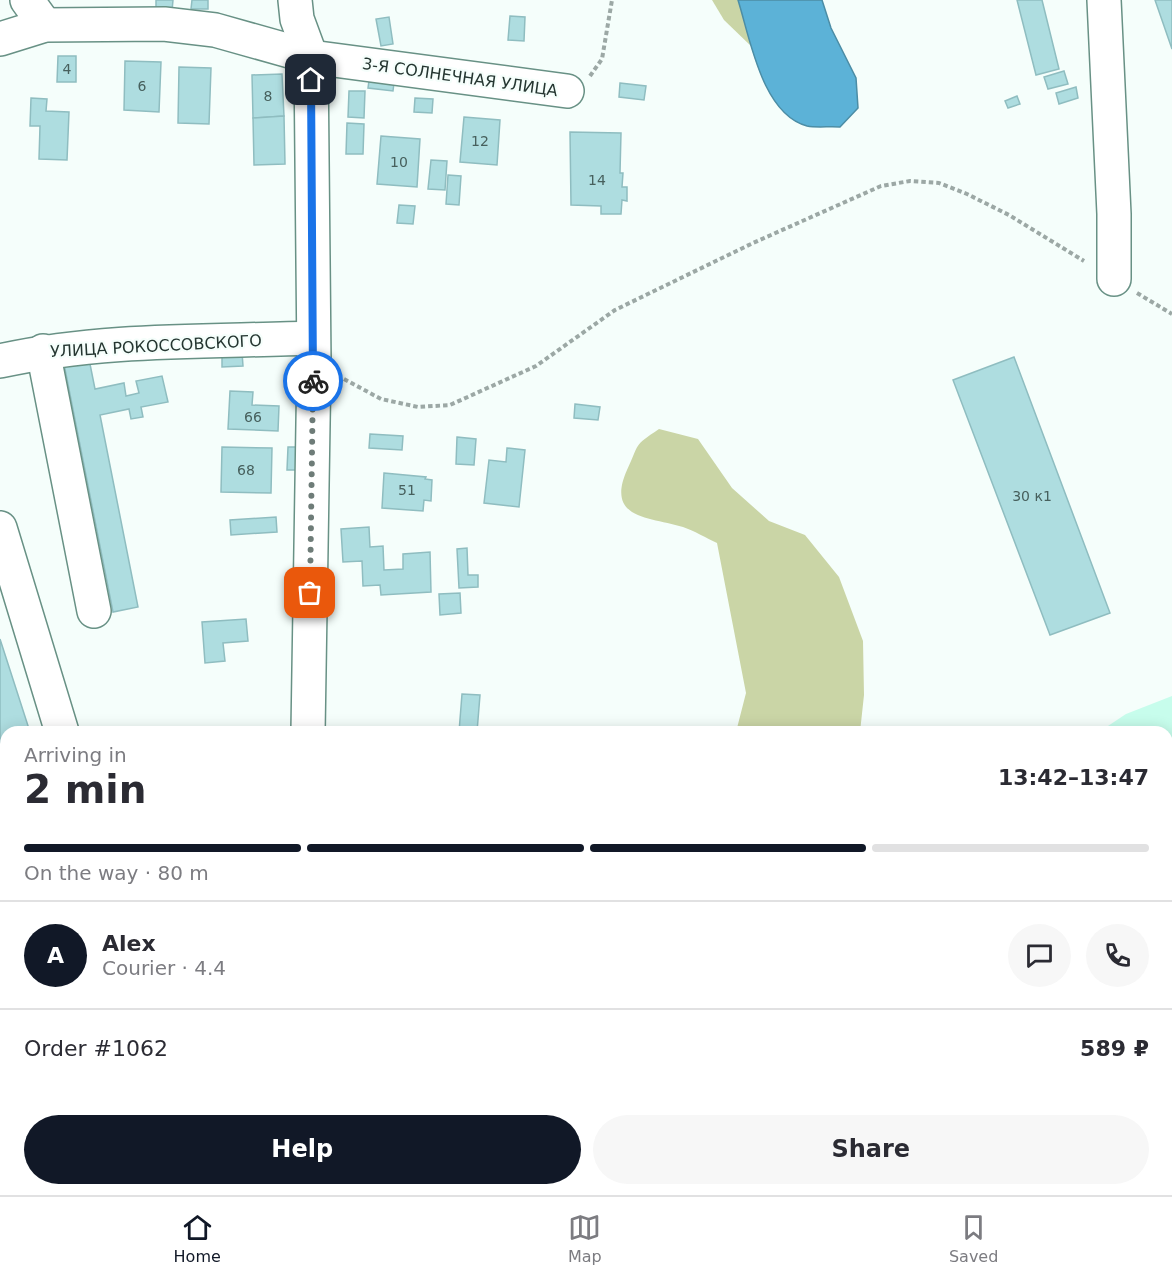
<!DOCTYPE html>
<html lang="en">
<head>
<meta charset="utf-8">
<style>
	body { margin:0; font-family:"DejaVu Sans",sans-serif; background:#f7f7f7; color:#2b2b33; height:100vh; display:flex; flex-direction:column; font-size:22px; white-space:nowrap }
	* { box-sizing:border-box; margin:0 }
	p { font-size:20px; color:#7c7c81 }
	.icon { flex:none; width:33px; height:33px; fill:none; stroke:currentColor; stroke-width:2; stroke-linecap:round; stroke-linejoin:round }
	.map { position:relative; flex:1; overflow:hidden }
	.drawer { position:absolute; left:0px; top:726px; width:1173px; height:470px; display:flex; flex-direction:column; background:#fff; border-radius:18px 18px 0 0; box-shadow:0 3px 15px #0003 }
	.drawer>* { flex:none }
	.pin { position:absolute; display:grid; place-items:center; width:51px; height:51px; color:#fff; margin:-26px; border-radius:12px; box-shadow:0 3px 9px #0006 }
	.courier { position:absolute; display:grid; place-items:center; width:60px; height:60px; margin:-30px; border:4px solid #1a73e8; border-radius:50%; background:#fff; color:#222; box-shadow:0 2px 8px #0007 }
	.headline em { font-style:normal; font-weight:600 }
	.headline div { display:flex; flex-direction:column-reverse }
	.headline { display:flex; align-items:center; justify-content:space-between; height:102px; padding:0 24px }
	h1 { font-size:39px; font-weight:600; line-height:45px }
	.bar { display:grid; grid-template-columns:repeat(4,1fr); gap:9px 6px; align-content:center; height:72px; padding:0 24px }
	.bar i { height:8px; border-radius:4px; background:#e1e1e2 }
	.bar .active { background:#111827 }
	.bar p { grid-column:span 4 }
	.line { display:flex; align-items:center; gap:15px; padding:0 24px; border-top:2px solid #e1e1e2 }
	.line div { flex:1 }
	.round { display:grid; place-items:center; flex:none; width:63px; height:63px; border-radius:32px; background:#f7f7f7 }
	.action { display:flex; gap:12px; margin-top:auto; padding:12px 24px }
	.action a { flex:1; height:69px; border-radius:36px; background:#111827; color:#fff; font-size:24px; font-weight:600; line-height:69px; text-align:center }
	.action a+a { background:#f7f7f7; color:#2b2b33 }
	.tabs { display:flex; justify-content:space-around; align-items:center; height:84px; border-top:2px solid #e1e1e2; background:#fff; font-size:16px; color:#7c7c81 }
	.tabs a { display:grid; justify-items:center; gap:3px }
	.tabs .active { color:#111827 }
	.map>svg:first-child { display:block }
</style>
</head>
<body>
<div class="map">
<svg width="1172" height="1195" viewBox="0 0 1172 1195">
	<rect width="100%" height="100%" fill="#f5fefb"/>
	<!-- built -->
	<polygon fill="#c7fdec" points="1172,696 1172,1104 1167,1105 1167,732 1099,732 1126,714"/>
	<!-- green -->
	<g fill="#cad5a6">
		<polygon points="712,0 738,0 752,47 724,20"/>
		<path d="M659 429 698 439 732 488 769 521 805 535 839 577 863 641 864 695 860 732H736L746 693 717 543C706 538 695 531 683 527 651 517 605 520 627 470 640 443 632 447 659 429Z"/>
	</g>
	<!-- water -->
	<path fill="#5cb2d7" stroke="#4c8da5" stroke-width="1.5" d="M738 0H822L831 28 856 78 858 108 840 127C830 126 817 128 807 126 762 114 750 38 738 0Z"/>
	<!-- building -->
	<g fill="#aedde0" stroke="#8fbdc0" stroke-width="1.5">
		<polygon points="156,0 173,0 172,11 156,11"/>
		<polygon points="192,0 208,0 208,9 191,9"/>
		<polygon points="1017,0 1042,0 1059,69 1036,75"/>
		<polygon points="1155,0 1172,0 1172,49"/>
		<polygon points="510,16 525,17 524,41 508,40"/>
		<polygon points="389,17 393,44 381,46 376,19"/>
		<polygon points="58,56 76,56 76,82 57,82"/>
		<polygon points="125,61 161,62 159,112 124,110"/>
		<polygon points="179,67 211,68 209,124 178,123"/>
		<polygon points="1064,71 1068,84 1048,89 1044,77"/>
		<polygon points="370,73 395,75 393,91 368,88"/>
		<polygon points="282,74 284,116 253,118 252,75"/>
		<polygon points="620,83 646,86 644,100 619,97"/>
		<polygon points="1076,87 1078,98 1059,104 1056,93"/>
		<polygon points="349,91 365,91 364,118 348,117"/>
		<polygon points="1017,96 1020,104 1008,108 1005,101"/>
		<polygon points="31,98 47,99 46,111 69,112 67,160 39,159 40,126 30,126"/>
		<polygon points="415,98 433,99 432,113 414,112"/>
		<polygon points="284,116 285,164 254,165 253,118"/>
		<polygon points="464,117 500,120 497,165 460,162"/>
		<polygon points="347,123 364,124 363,154 346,154"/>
		<polygon points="570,132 621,133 620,173 623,173 622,187 627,187 627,201 622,200 621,214 601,214 601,206 571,205"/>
		<polygon points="381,136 420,139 417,187 377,184"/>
		<polygon points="431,160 447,161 445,190 428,189"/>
		<polygon points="448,175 461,176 459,205 446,204"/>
		<polygon points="399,205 415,206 413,224 397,223"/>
		<polygon points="222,352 242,352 243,366 222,367"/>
		<polygon points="1014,357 1110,613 1050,635 953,380"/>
		<polygon points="89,359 95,389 124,383 126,396 139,393 136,381 162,376 168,402 141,407 143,417 131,419 129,409 100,415 138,607 113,612 64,364"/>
		<polygon points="230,391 253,392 252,405 279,406 278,431 228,429"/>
		<polygon points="575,404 600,407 598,420 574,418"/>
		<polygon points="370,434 403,436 402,450 369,448"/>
		<polygon points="457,437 476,439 474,465 456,464"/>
		<polygon points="222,447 272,448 271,493 221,492"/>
		<polygon points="288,447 299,447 299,470 287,470"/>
		<polygon points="507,448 525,450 519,507 484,503 489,460 506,462"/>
		<polygon points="384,473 426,477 425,479 432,480 431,501 424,500 423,511 382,508"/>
		<polygon points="276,517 277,532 231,535 230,520"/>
		<polygon points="369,527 370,547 383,546 384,570 403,569 403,554 430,552 431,592 381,595 380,585 363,586 362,561 343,562 341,529"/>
		<polygon points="467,548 468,575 478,575 478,587 459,588 457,549"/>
		<polygon points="460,593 461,613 440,615 439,594"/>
		<polygon points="246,619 248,641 223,643 225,661 205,663 202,622"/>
		<polygon points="0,639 30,732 6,732 6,862 0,864"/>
		<polygon points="462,694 480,695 477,732 459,732"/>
		<rect x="347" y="729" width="71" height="3"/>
		<polygon points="6,940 6,969 0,971 0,942"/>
		<polygon points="6,1016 6,1068 0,1069 0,1017"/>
		<rect x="0" y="1113" width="6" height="25"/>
		<polygon points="128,1190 150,1190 151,1195 130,1195"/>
		<polygon points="193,1190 219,1190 221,1195 195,1195"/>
	</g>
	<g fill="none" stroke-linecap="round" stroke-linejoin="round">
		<!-- minor casing -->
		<g stroke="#689185" stroke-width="36">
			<g id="minor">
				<polyline points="27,0 45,25"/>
				<polyline points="295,0 297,19 311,57 314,362 308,732"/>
				<polyline points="1104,0 1114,214 1114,279"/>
				<polyline points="0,39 45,25 164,24 215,30 311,57 567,91"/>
				<polyline points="43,351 94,611"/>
				<path d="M0 361C102 338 209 342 313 338"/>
				<polyline points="0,528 62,732"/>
				<polyline points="1167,764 1172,762"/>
				<polyline points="1167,858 1172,856"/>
				<polyline points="0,896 6,894"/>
				<polyline points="1167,939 1172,938"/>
				<polyline points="0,992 6,990"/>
				<polyline points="1167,1030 1172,1028"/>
				<polyline points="0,1091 6,1090"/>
				<polyline points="168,1190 169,1195"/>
			</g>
		</g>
		<!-- path -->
		<g stroke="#9ca8a5" stroke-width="4" stroke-dasharray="4.5 3" stroke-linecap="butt">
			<polyline points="590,76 602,59 612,0"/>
			<polyline points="1137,293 1172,314"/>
			<polyline points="344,379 381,399 418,407 450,405 536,366 615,310 753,243 881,186 910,181 939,183 967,194 1009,215 1084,261"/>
			<polyline points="1167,1180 1172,1180"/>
			<polyline points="809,1190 810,1195"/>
			<polyline points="488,1195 488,1190"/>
			<polyline points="1012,1195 1082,1190"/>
		</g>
		<!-- minor -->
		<use href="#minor" stroke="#fff" stroke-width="33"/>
	</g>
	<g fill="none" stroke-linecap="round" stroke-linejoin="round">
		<!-- done -->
		<polyline stroke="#6e7c78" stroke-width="6" stroke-dasharray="0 10.8" points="310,593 313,381"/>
		<!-- route -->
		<polyline stroke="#1a73e8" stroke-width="8" points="311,80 313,381"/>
	</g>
	<g text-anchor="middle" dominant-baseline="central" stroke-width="4.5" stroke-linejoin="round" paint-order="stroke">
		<!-- number labels -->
		<g font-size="14" fill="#47605d">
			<text x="67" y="69">4</text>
			<text x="142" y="86">6</text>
			<text x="268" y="96">8</text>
			<text x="480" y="141">12</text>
			<text x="399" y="162">10</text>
			<text x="597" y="180">14</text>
			<text x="253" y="417">66</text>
			<text x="246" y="470">68</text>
			<text x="407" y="490">51</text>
			<text x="1032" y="496">30 к1</text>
		</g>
		<!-- street labels -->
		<g font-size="16" fill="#253631" stroke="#f5fefb">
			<text transform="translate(460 77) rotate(8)">3-Я СОЛНЕЧНАЯ УЛИЦА</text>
			<text transform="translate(156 346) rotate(-3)">УЛИЦА РОКОССОВСКОГО</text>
		</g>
	</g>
</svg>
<div class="pin" style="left:310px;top:593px;background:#ea580c"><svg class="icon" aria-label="bag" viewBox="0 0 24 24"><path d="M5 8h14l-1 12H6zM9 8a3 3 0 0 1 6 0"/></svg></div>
<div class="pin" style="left:311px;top:80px;background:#1f2937"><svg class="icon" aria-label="home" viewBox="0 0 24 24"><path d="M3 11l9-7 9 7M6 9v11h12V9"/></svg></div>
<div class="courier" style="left:313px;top:381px"><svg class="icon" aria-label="bike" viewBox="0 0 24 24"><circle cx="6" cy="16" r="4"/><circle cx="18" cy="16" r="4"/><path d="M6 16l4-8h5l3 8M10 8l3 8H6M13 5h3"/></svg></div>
<section class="drawer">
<div class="headline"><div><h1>2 min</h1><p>Arriving in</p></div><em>13:42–13:47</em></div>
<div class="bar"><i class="active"></i><i class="active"></i><i class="active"></i><i></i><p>On the way · 80 m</p></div>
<div class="line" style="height:108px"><b class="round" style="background:#111827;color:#fff">A</b><div><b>Alex</b><p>Courier · 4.4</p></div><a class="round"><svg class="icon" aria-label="chat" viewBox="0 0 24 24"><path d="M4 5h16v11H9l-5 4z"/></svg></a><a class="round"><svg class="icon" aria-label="phone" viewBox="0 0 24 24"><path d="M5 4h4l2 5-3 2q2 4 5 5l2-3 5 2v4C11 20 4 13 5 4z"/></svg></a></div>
<div class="line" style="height:78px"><div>Order #1062</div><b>589 ₽</b></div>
<div class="action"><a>Help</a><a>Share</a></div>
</section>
</div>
<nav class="tabs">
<a class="active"><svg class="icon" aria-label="home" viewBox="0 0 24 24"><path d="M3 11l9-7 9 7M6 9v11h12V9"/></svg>Home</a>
<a><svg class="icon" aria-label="map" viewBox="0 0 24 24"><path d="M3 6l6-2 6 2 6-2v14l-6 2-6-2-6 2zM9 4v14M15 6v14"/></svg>Map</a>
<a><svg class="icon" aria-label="saved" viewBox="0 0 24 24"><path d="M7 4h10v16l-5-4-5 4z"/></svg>Saved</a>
</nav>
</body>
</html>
